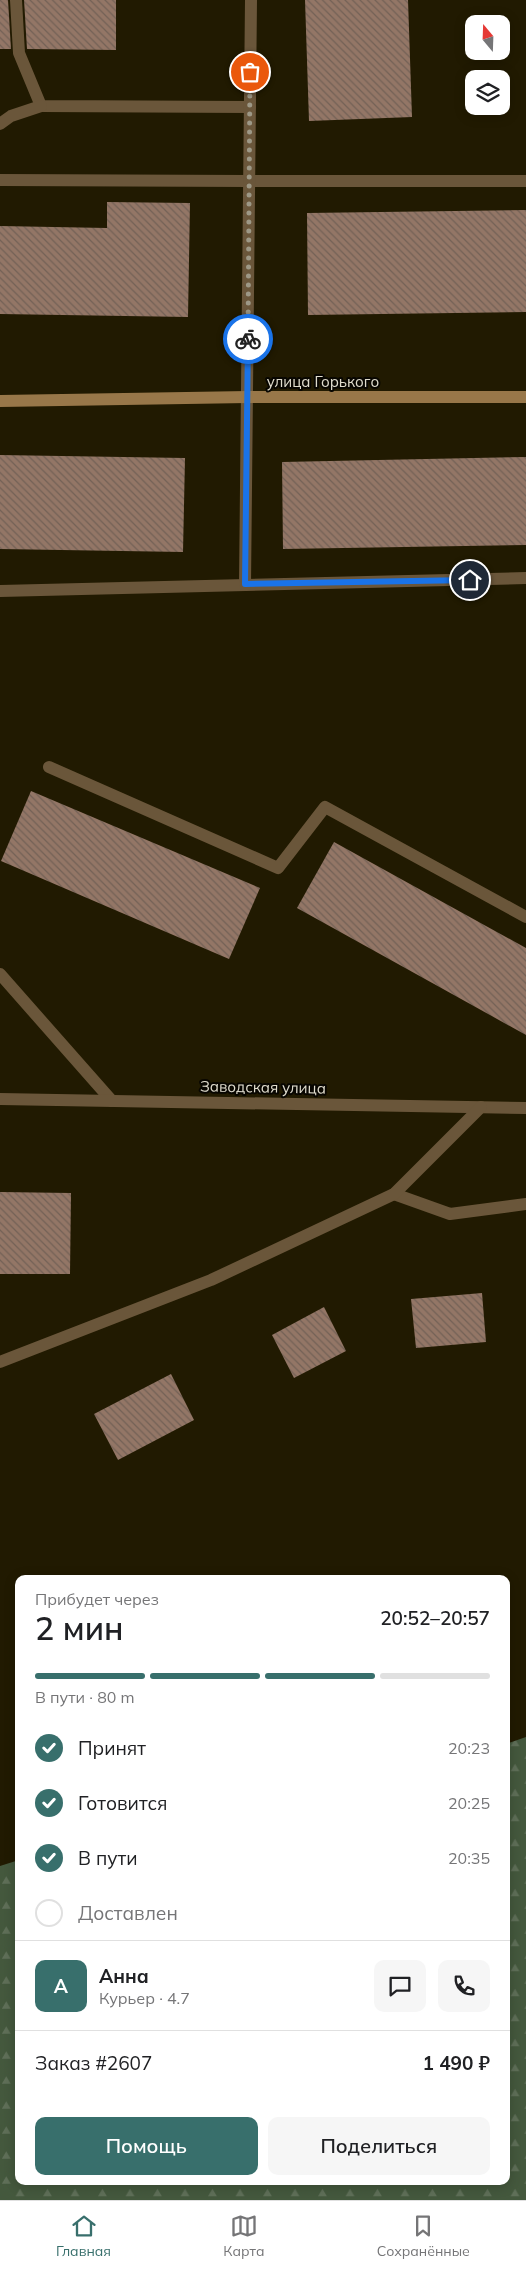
<!DOCTYPE html>
<html lang="ru">
<head>
<meta charset="utf-8">
<style>
	body { margin:0; font-family:Mulish,sans-serif; background:#f6f6f6; color:#202124; height:100vh; display:flex; flex-direction:column; font-size:19px; white-space:nowrap }
	* { box-sizing:border-box; margin:0 }
	p { font-size:16px; color:#757577 }
	.icon { flex:none; width:28px; height:28px; fill:none; stroke:currentColor; stroke-width:2; stroke-linecap:round; stroke-linejoin:round }
	.map { position:relative; flex:1; overflow:hidden }
	.drawer { position:absolute; left:15px; top:1575px; width:495px; height:610px; display:flex; flex-direction:column; background:#fff; border-radius:10px; box-shadow:0 2px 12px #0003 }
	.drawer>* { flex:none }
	.needle { width:32px; rotate:341deg }
	.controls { position:absolute; left:465px; top:15px; display:grid; gap:10px }
	.controls a { display:grid; place-items:center; width:45px; height:45px; border-radius:10px; background:#fff; box-shadow:0 2px 12px #0003; font-size:25px }
	.pin { position:absolute; display:grid; place-items:center; width:42px; height:42px; color:#fff; margin:-21px; border:2px solid #fff; border-radius:50%; box-shadow:0 1px 5px #0007 }
	.courier { position:absolute; display:grid; place-items:center; width:50px; height:50px; margin:-25px; border:4px solid #1a73e8; border-radius:50%; background:#fff; color:#222; box-shadow:0 1px 6px #0007 }
	.head em { font-style:normal; font-weight:600 }
	.head div { display:flex; flex-direction:column-reverse }
	.head { display:flex; align-items:center; justify-content:space-between; height:85px; padding:0 20px }
	h1 { font-size:32px; font-weight:600; line-height:38px }
	.bar { display:grid; grid-template-columns:repeat(4,1fr); gap:8px 5px; align-content:center; height:60px; padding:0 20px }
	.bar i { height:6px; border-radius:4px; background:#e0e0e0 }
	.bar .on { background:#386f6c }
	.bar p { grid-column:span 4 }
	.line { display:flex; align-items:center; gap:12px; padding:0 20px; border-top:1px solid #e0e0e0 }
	.line div { flex:1 }
	.round { display:grid; place-items:center; flex:none; width:52px; height:52px; border-radius:10px; background:#f6f6f6 }
	ol { padding:0 20px; list-style:none }
	li { display:flex; align-items:center; gap:15px; height:55px }
	li p { margin-inline-start:auto }
	li .icon { padding:5px; border-radius:50%; background:#386f6c; color:#fff; stroke-width:4 }
	li:last-child { color:#757577 }
	li i { width:28px; height:28px; border:2px solid #e0e0e0; border-radius:50% }
	.cta { display:flex; gap:10px; margin-top:auto; padding:10px 20px }
	.cta a { flex:1; height:58px; border-radius:10px; background:#386f6c; color:#fff; font-size:20px; font-weight:600; line-height:58px; text-align:center }
	.cta a+a { background:#f6f6f6; color:#202124 }
	.menu { display:flex; justify-content:space-around; align-items:center; height:70px; border-top:1px solid #e0e0e0; background:#fff; font-size:14px; color:#757577 }
	.menu a { display:grid; justify-items:center; gap:2px }
	.menu .on { color:#386f6c }
	.map>svg:first-child { display:block }
</style>
</head>
<body>
<div class="map">
<svg width="526" height="2200" viewBox="0 0 526 2200">
	<defs>
		<pattern id="forest-firs" width="22" height="20" patternUnits="userSpaceOnUse" patternTransform="scale(1.25)"><rect width="22" height="20" fill="#44583d"/><path d="M5 1l3.5 6h-7zM16 11l3.5 6h-7z" fill="#5f6f58"/></pattern>
		<pattern id="building-back-hatch" width="6" height="6" patternUnits="userSpaceOnUse" patternTransform="scale(1.25)"><rect width="6" height="6" fill="#937666"/><path d="M-1 5l2 2M0 0l6 6M5-1l2 2" fill="none" stroke="#736156"/></pattern>
	</defs>
	<rect width="100%" height="100%" fill="#211a01"/>
	<!-- forest -->
	<polygon fill="url(#forest-firs)" points="526,1737 526,2200 0,2200 0,1866 19,1860 19,2181 506,2181 506,1744"/>
	<!-- building -->
	<g fill="url(#building-back-hatch)">
		<polygon points="0,0 8,0 11,49 0,49"/>
		<polygon points="24,0 116,0 116,50 27,49"/>
		<polygon points="305,0 408,0 412,117 309,121"/>
		<polygon points="107,202 190,203 188,317 0,314 0,226 107,228"/>
		<polygon points="526,210 526,312 308,315 307,213"/>
		<polygon points="0,455 185,458 183,552 0,549"/>
		<polygon points="526,457 526,545 283,549 282,462"/>
		<polygon points="31,791 260,888 229,959 1,861"/>
		<polygon points="334,842 526,948 526,1035 297,908"/>
		<polygon points="0,1192 71,1193 70,1274 0,1274"/>
		<polygon points="482,1293 486,1342 416,1348 411,1299"/>
		<polygon points="324,1307 346,1351 294,1378 272,1335"/>
		<polygon points="171,1374 194,1420 118,1460 94,1414"/>
	</g>
	<g fill="none" stroke-linecap="round" stroke-linejoin="round">
		<!-- service -->
		<g stroke="#6a563a" stroke-width="12">
			<polyline points="16,0 19,53 41,106 250,107"/>
			<polyline points="0,124 11,116 41,106"/>
			<polyline points="0,180 250,181"/>
			<polyline points="0,591 526,578"/>
			<polyline points="49,767 278,868 325,807 526,917"/>
			<polyline points="0,974 112,1101"/>
			<polyline points="394,1194 450,1214 526,1204"/>
		</g>
		<!-- minor -->
		<g stroke="#6a563a" stroke-width="12">
			<polyline points="250,181 526,181"/>
			<polyline points="245,585 251,0"/>
			<polyline points="0,1099 526,1108"/>
			<polyline points="0,1362 211,1280 394,1194 481,1107"/>
		</g>
		<!-- secondary -->
		<polyline stroke="#987749" stroke-width="12" points="0,401 248,397 526,397"/>
	</g>
	<g fill="none" stroke-linecap="round" stroke-linejoin="round">
		<!-- done -->
		<polyline stroke="#9d9886" stroke-width="5" stroke-dasharray="0 9" points="248,339 250,72"/>
		<!-- route -->
		<polyline stroke="#1a73e8" stroke-width="6" points="248,339 245,584 470,580"/>
	</g>
	<g text-anchor="middle" dominant-baseline="central" stroke-width="4" stroke-linejoin="round" paint-order="stroke">
		<!-- street labels -->
		<g font-size="15" fill="#e0dccd" stroke="#080601">
			<text x="323" y="381">улица Горького</text>
			<text transform="translate(263 1087) rotate(1)">Заводская улица</text>
		</g>
	</g>
</svg>
<div class="controls">
<a><svg class="needle" viewBox="-14 -14 28 28"><path d="M0-13l5 13h-10z" fill="#e53935"/><path d="M0 13l5-13h-10z" fill="#757577"/></svg></a>
<a><svg class="icon" aria-label="layers" viewBox="0 0 24 24"><path d="M12 4l9 5-9 5-9-5zM3 14l9 5 9-5"/></svg></a>
</div>
<div class="pin" style="left:250px;top:72px;background:#ea580c"><svg class="icon" aria-label="bag" viewBox="0 0 24 24"><path d="M5 8h14l-1 12H6zM9 8a3 3 0 0 1 6 0"/></svg></div>
<div class="pin" style="left:470px;top:580px;background:#1f2937"><svg class="icon" aria-label="home" viewBox="0 0 24 24"><path d="M3 11l9-7 9 7M6 9v11h12V9"/></svg></div>
<div class="courier" style="left:248px;top:339px"><svg class="icon" aria-label="bike" viewBox="0 0 24 24"><circle cx="6" cy="16" r="4"/><circle cx="18" cy="16" r="4"/><path d="M6 16l4-8h5l3 8M10 8l3 8H6M13 5h3"/></svg></div>
<section class="drawer">
<div class="head"><div><h1>2 мин</h1><p>Прибудет через</p></div><em>20:52–20:57</em></div>
<div class="bar"><i class="on"></i><i class="on"></i><i class="on"></i><i></i><p>В пути · 80 m</p></div>
<ol>
<li><svg class="icon" aria-label="check" viewBox="0 0 24 24"><path d="M5 12l5 5 9-10"/></svg>Принят<p>20:23</p></li>
<li><svg class="icon" aria-label="check" viewBox="0 0 24 24"><path d="M5 12l5 5 9-10"/></svg>Готовится<p>20:25</p></li>
<li><svg class="icon" aria-label="check" viewBox="0 0 24 24"><path d="M5 12l5 5 9-10"/></svg>В пути<p>20:35</p></li>
<li><i></i>Доставлен</li>
</ol>
<div class="line" style="height:90px"><b class="round" style="background:#386f6c;color:#fff">А</b><div><b>Анна</b><p>Курьер · 4.7</p></div><a class="round"><svg class="icon" aria-label="chat" viewBox="0 0 24 24"><path d="M4 5h16v11H9l-5 4z"/></svg></a><a class="round"><svg class="icon" aria-label="phone" viewBox="0 0 24 24"><path d="M5 4h4l2 5-3 2q2 4 5 5l2-3 5 2v4C11 20 4 13 5 4z"/></svg></a></div>
<div class="line" style="height:65px"><div>Заказ #2607</div><b>1 490 ₽</b></div>
<div class="cta"><a>Помощь</a><a>Поделиться</a></div>
</section>
</div>
<nav class="menu">
<a class="on"><svg class="icon" aria-label="home" viewBox="0 0 24 24"><path d="M3 11l9-7 9 7M6 9v11h12V9"/></svg>Главная</a>
<a><svg class="icon" aria-label="map" viewBox="0 0 24 24"><path d="M3 6l6-2 6 2 6-2v14l-6 2-6-2-6 2zM9 4v14M15 6v14"/></svg>Карта</a>
<a><svg class="icon" aria-label="saved" viewBox="0 0 24 24"><path d="M7 4h10v16l-5-4-5 4z"/></svg>Сохранённые</a>
</nav>
</body>
</html>
